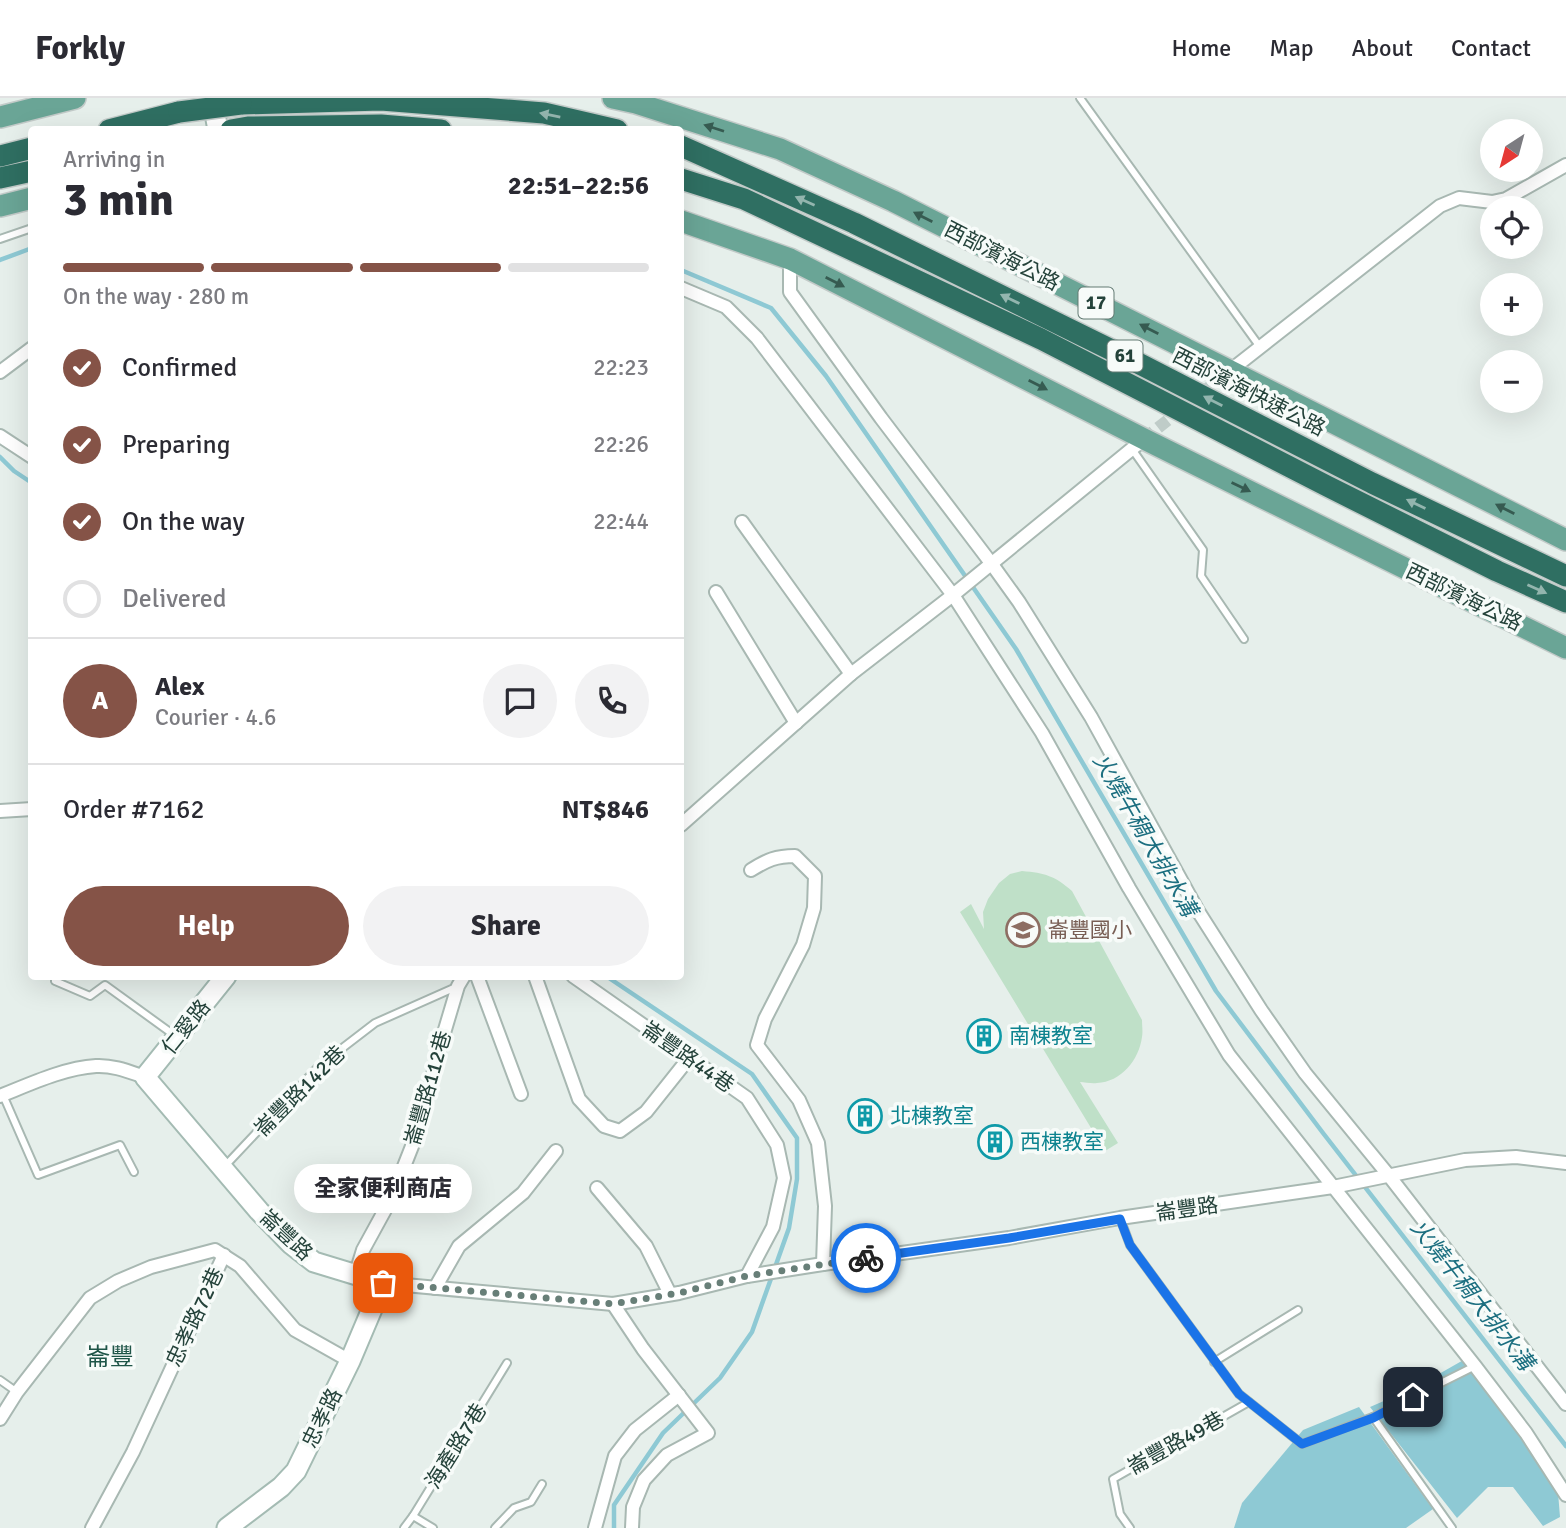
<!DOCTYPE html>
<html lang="en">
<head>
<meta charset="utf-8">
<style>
	body { margin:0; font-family:Signika,"Noto Sans TC",sans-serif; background:#f2f2f3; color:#2b2b33; height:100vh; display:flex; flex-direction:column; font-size:26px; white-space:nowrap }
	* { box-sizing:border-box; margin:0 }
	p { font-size:23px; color:#7c7c81 }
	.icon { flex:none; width:38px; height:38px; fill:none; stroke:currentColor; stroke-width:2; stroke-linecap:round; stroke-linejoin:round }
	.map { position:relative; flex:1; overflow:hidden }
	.sheet { position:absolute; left:28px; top:28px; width:656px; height:854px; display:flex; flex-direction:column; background:#fff; border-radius:7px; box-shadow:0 7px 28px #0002 }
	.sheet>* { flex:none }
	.needle { width:46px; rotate:216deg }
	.fabs { position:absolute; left:1480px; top:21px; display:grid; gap:14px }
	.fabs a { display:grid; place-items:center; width:63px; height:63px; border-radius:50%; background:#fff; box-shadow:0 7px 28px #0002; font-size:35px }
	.pin { position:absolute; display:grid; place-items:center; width:60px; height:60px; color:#fff; margin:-30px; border-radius:14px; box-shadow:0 4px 10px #0006 }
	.courier { position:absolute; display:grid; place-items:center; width:70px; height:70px; margin:-35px; border:5px solid #1a73e8; border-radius:50%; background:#fff; color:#222; box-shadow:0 2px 9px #0007 }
	.bubble { position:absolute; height:49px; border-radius:24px; background:#fff; box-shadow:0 7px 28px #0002; font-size:23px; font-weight:800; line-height:49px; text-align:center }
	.head em { font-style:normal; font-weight:800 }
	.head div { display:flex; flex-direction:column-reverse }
	.head { display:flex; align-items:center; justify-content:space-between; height:119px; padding:0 35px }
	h1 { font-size:46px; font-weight:800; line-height:52px }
	.bar { display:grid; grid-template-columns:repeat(4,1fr); gap:10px 7px; align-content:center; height:84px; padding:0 35px }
	.bar i { height:9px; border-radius:5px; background:#e1e1e2 }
	.bar .selected { background:#855347 }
	.bar p { grid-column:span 4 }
	.line { display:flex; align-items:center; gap:18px; padding:0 35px; border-top:2px solid #e1e1e2 }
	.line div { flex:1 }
	.round { display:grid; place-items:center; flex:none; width:74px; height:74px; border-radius:37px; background:#f2f2f3 }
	ol { padding:0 35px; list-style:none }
	li { display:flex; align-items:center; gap:21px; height:77px }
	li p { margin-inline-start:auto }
	li .icon { padding:7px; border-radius:50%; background:#855347; color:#fff; stroke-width:4 }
	li:last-child { color:#7c7c81 }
	li i { width:38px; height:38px; border:4px solid #e1e1e2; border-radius:50% }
	.action { display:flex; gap:14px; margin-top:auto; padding:14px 35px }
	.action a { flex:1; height:80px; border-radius:42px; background:#855347; color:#fff; font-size:28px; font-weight:800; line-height:80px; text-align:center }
	.action a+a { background:#f2f2f3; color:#2b2b33 }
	header { display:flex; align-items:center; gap:42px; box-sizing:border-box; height:98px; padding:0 35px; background:#fff; border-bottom:2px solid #e1e1e2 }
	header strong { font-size:33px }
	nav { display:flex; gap:38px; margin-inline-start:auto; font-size:24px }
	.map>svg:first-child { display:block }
</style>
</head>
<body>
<header>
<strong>Forkly</strong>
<nav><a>Home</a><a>Map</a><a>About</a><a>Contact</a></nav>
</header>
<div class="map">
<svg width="1566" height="1430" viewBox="0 0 1566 1430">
	<rect width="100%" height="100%" fill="#e6efeb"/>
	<!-- green -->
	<path fill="#bfe0c8" d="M1022 773C1045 775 1055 778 1072 793L1142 922C1142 927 1143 934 1142 939 1139 962 1121 984 1097 985 1092 986 1085 984 1080 984L1118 1045 1105 1053 960 814 971 806 984 831 983 814 988 801 999 785 1010 776Z"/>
	<!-- water -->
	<g fill="#8ec9d4">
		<polygon points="1467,1260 1557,1382 1560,1419 1543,1428 1513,1389 1488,1389 1457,1420 1370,1309 1416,1289"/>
		<polygon points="1359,1309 1433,1411 1406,1430 1234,1430 1242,1405 1303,1332"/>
	</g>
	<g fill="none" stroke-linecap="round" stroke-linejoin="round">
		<!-- stream -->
		<g stroke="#8ec9d4" stroke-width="4.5">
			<polyline points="0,162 32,150"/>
			<polyline points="681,172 771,210 826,278 1016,551 1216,893 1323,1035 1566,1348"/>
			<polyline points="0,359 14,373 32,385"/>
			<polyline points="606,878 752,976 797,1040 797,1081 789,1130 752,1234 720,1280 663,1335 614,1407 614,1430"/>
		</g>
		<!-- street-tunnel -->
		<polyline stroke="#bfccc8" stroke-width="12" stroke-dasharray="12 6" stroke-linecap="butt" points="1144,341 1231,272"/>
		<!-- lane casing -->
		<g stroke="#a8b8b2" stroke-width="10">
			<g id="lane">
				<polyline points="1080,0 1260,249"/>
				<polyline points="0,141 32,130"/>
				<polyline points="1132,351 1203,452 1201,478 1244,541"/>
				<polyline points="55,883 90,898 105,887 174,937"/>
				<polyline points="3,997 38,1077 120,1047 134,1074"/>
				<polyline points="225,1068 319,968 375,925 456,889"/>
				<polyline points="1120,1120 1130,1147 1239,1296 1302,1346 1373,1319 1475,1268"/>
				<polyline points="1214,1264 1298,1212"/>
				<polyline points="0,1282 17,1294"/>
				<polyline points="1373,1319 1452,1430"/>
				<polyline points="413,1418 433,1430"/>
				<polyline points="404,1430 413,1418 507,1265"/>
				<polyline points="495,1430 514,1410 531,1404 542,1386"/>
				<polyline points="1130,1430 1120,1416 1113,1381 1249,1304"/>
			</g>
		</g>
		<!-- street casing -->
		<g stroke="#a8b8b2" stroke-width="16">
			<g id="street">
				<polyline points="790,161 790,194 881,320 991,465 1019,504 1091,619 1198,813 1261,912 1305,975 1390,1079 1566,1306"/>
				<polyline points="681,190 726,209 757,240 953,497 1042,635 1129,790 1229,957 1475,1268 1526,1335 1566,1397"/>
				<polyline points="1231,272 1440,108 1459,100 1492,104 1506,101 1566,67"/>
				<polyline points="0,274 32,250"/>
				<polyline points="0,338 32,359"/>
				<polyline points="742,424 851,576"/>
				<polyline points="716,494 796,625"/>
				<polyline points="0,713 32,711"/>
				<polyline points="681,727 851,576 953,497 1144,341"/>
				<path d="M751 772C767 762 776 758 795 758L815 778 814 810 803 847 765 921 757 947 799 1002 818 1045 825 1108 823 1166"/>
				<polyline points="477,878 521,996"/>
				<polyline points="535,878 579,1001 604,1028 620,1033 646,1014 689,960"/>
				<polyline points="573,878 747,1000 777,1047 784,1080 773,1129 747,1178"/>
				<path d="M0 998C30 986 64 970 96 968 113 967 130 974 145 979"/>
				<polyline points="597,1090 646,1148 670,1196"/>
				<polyline points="355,1178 363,1152 392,1099 418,1033 444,935 458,888 464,878"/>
				<polyline points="383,1185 613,1206 679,1195 747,1178 823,1166 1009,1140 1120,1120 1333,1089 1465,1062 1516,1059 1566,1065"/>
				<polyline points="435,1190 459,1148 523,1095 556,1053"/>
				<polyline points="613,1206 643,1251 708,1335 667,1357 644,1382 633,1409 632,1430"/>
				<polyline points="0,1321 17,1294 90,1200 118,1183 151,1169 215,1152 240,1168 295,1232 350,1263"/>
				<polyline points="92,1430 133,1354 224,1157"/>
				<polyline points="595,1430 615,1358 635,1332 679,1297"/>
			</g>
		</g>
		<!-- secondary casing -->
		<g stroke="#a4bbb3" stroke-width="23">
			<g id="secondary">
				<polyline points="212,0 218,32"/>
				<polyline points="226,878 145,979 259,1113 291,1146 314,1164 383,1185 350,1263 296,1373 281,1389 227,1430"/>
			</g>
		</g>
		<!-- primary casing -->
		<g stroke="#c2cac8" stroke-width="24">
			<g id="primary">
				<polyline points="613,0 636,5 780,51 893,103 1566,442"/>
				<polyline points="0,19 75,0"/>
				<polyline points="0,108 32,100"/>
				<polyline points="681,123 790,161 1144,341 1566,550"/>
			</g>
		</g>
		<!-- highway casing -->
		<g stroke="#c2cac8" stroke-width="24">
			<g id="highway">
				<polyline points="241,6 381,2 544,15 617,32"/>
				<polyline points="109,32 179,14"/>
				<polyline points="231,32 248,29 381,27 441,32"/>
				<polyline points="681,48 854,125 1136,264 1372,385 1566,478"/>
				<polyline points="0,58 32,50"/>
				<polyline points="0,80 32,73"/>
				<polyline points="681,81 744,101 1041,241 1327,388 1497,473 1566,504"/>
			</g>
		</g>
		<!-- lane -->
		<use href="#lane" stroke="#fff" stroke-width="6"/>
		<!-- street -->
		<use href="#street" stroke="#fff" stroke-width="12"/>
		<!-- secondary -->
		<use href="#secondary" stroke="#fff" stroke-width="19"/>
		<!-- primary -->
		<use href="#primary" stroke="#6aa596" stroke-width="21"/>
		<!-- highway -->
		<use href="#highway" stroke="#2f6f62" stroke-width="21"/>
		<!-- highway-bridge casing -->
		<g stroke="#c2cac8" stroke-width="24" stroke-linecap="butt">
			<polyline id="highway-bridge" points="179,14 241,6"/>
		</g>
		<!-- highway-bridge -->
		<use href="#highway-bridge" stroke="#2f6f62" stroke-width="21"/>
	</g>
	<!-- one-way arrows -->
	<defs><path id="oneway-solid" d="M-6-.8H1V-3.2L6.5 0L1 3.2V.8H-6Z" transform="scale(1.75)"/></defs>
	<g fill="#93b5ae">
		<use href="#oneway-solid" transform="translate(550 17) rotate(-169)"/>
		<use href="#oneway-solid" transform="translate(805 103) rotate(-156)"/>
		<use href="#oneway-solid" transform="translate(1010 201) rotate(-154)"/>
		<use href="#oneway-solid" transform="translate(1213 303) rotate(-153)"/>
		<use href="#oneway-solid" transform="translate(1416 406) rotate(-154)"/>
		<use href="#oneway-solid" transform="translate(1537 491) rotate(24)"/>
	</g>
	<g fill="#365b51">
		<use href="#oneway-solid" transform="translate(714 30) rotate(-162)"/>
		<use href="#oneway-solid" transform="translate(923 119) rotate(-153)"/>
		<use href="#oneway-solid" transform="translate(835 184) rotate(27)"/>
		<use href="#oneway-solid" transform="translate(1149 231) rotate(-153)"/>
		<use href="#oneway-solid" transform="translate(1038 287) rotate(27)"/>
		<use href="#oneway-solid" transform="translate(1241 389) rotate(26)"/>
		<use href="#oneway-solid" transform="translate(1505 411) rotate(-153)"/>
	</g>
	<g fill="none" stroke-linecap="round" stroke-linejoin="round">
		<!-- done -->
		<polyline stroke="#687f78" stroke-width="7" stroke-dasharray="0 12.6" points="383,1185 613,1206 679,1195 747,1178 866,1160"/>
		<!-- route -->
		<polyline stroke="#1a73e8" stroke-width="9" points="866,1160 1009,1140 1120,1121 1130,1147 1239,1296 1302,1346 1373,1320 1413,1299"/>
	</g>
	<!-- icons -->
	<defs>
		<g id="school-ring" transform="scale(1.75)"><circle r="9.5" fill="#f7fbf9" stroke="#8d6e63" stroke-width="1.5"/><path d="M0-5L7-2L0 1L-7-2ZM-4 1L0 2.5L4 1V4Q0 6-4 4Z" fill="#8d6e63"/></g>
		<g id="building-ring" transform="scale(1.75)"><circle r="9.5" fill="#f7fbf9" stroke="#0f9aa8" stroke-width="1.5"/><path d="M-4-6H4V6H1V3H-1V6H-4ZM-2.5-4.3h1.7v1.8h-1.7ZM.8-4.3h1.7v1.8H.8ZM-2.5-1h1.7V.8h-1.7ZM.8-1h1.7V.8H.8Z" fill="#0f9aa8"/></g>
	</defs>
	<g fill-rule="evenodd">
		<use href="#school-ring" x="1023" y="832"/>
		<use href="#building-ring" x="984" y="938"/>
		<use href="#building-ring" x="865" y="1018"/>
		<use href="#building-ring" x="995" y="1044"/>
	</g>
	<g text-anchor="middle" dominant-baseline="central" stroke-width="7" stroke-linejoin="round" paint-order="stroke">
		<!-- shield labels -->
		<g fill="#f7fbf9" stroke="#637a73" stroke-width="2">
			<rect x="1078.5" y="189.5" width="35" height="31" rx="5"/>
			<rect x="1107.5" y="242.5" width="35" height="31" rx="5"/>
		</g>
		<g font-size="19" font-weight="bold" fill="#24423a">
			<text x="1096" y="205">17</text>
			<text x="1125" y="258">61</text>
		</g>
		<!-- street labels -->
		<g font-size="21" fill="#24423a" stroke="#f7fbf9">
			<text transform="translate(1002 158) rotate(27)">西部濱海公路</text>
			<text transform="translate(1249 294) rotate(27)">西部濱海快速公路</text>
			<text transform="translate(1464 499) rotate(26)">西部濱海公路</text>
			<text transform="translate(186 929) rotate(-51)">仁愛路</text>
			<text transform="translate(688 959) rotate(35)">崙豐路44巷</text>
			<text transform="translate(428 990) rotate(-74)">崙豐路112巷</text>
			<text transform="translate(300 993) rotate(-45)">崙豐路142巷</text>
			<text transform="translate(1187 1111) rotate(-8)">崙豐路</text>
			<text transform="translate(286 1137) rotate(43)">崙豐路</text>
			<text transform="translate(195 1219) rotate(-65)">忠孝路72巷</text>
			<text transform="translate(322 1320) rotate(-64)">忠孝路</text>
			<text transform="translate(1176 1345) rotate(-29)">崙豐路49巷</text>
			<text transform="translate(456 1348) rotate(-58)">海產路7巷</text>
		</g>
		<!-- education labels -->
		<g font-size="21" fill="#785e54" stroke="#f7fbf9" text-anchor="start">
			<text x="1048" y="832">崙豐國小</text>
		</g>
		<!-- culture labels -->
		<g font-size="21" fill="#0d838f" stroke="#f7fbf9" text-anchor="start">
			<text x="1009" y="938">南棟教室</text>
			<text x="890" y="1018">北棟教室</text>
			<text x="1020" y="1044">西棟教室</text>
		</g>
		<!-- water labels -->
		<g font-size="23" font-style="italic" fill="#1c6f80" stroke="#f7fbf9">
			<text transform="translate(1145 737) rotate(60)">火燒牛稠大排水溝</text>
			<text transform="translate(1472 1197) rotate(52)">火燒牛稠大排水溝</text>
		</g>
		<!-- quarter labels -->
		<g font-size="24" fill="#1f5548" stroke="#f7fbf9">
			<text x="110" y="1259">崙豐</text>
		</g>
	</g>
</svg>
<div class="fabs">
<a><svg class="needle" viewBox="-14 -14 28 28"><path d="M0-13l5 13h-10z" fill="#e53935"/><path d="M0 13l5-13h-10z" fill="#7c7c81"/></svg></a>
<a><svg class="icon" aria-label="locate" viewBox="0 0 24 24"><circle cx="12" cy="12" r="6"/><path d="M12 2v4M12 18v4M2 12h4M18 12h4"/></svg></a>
<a>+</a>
<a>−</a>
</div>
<div class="pin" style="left:383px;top:1185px;background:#ea580c"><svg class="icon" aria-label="bag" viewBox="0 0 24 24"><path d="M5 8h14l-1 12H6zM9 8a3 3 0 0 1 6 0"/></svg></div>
<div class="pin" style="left:1413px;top:1299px;background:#1f2937"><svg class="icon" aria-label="home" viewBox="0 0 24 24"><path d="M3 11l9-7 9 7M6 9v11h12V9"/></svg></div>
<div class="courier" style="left:866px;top:1160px"><svg class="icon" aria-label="bike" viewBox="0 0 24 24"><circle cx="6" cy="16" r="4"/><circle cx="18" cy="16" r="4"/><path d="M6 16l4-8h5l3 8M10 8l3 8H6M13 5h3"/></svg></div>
<div class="bubble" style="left:294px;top:1066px;width:178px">全家便利商店</div>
<section class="sheet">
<div class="head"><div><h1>3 min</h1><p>Arriving in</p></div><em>22:51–22:56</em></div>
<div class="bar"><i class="selected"></i><i class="selected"></i><i class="selected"></i><i></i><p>On the way · 280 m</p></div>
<ol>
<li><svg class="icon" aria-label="check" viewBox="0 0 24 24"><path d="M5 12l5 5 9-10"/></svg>Confirmed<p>22:23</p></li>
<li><svg class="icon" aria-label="check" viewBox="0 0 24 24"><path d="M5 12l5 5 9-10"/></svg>Preparing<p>22:26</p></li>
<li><svg class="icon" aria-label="check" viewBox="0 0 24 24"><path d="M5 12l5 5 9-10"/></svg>On the way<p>22:44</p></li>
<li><i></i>Delivered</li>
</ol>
<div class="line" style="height:126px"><b class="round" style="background:#855347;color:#fff">A</b><div><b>Alex</b><p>Courier · 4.6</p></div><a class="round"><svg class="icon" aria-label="chat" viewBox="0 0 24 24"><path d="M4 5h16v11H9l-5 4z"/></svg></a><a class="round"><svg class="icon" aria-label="phone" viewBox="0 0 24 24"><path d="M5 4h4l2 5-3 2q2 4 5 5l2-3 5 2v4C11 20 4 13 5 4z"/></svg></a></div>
<div class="line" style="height:91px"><div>Order #7162</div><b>NT$846</b></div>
<div class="action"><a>Help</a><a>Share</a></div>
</section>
</div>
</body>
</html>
